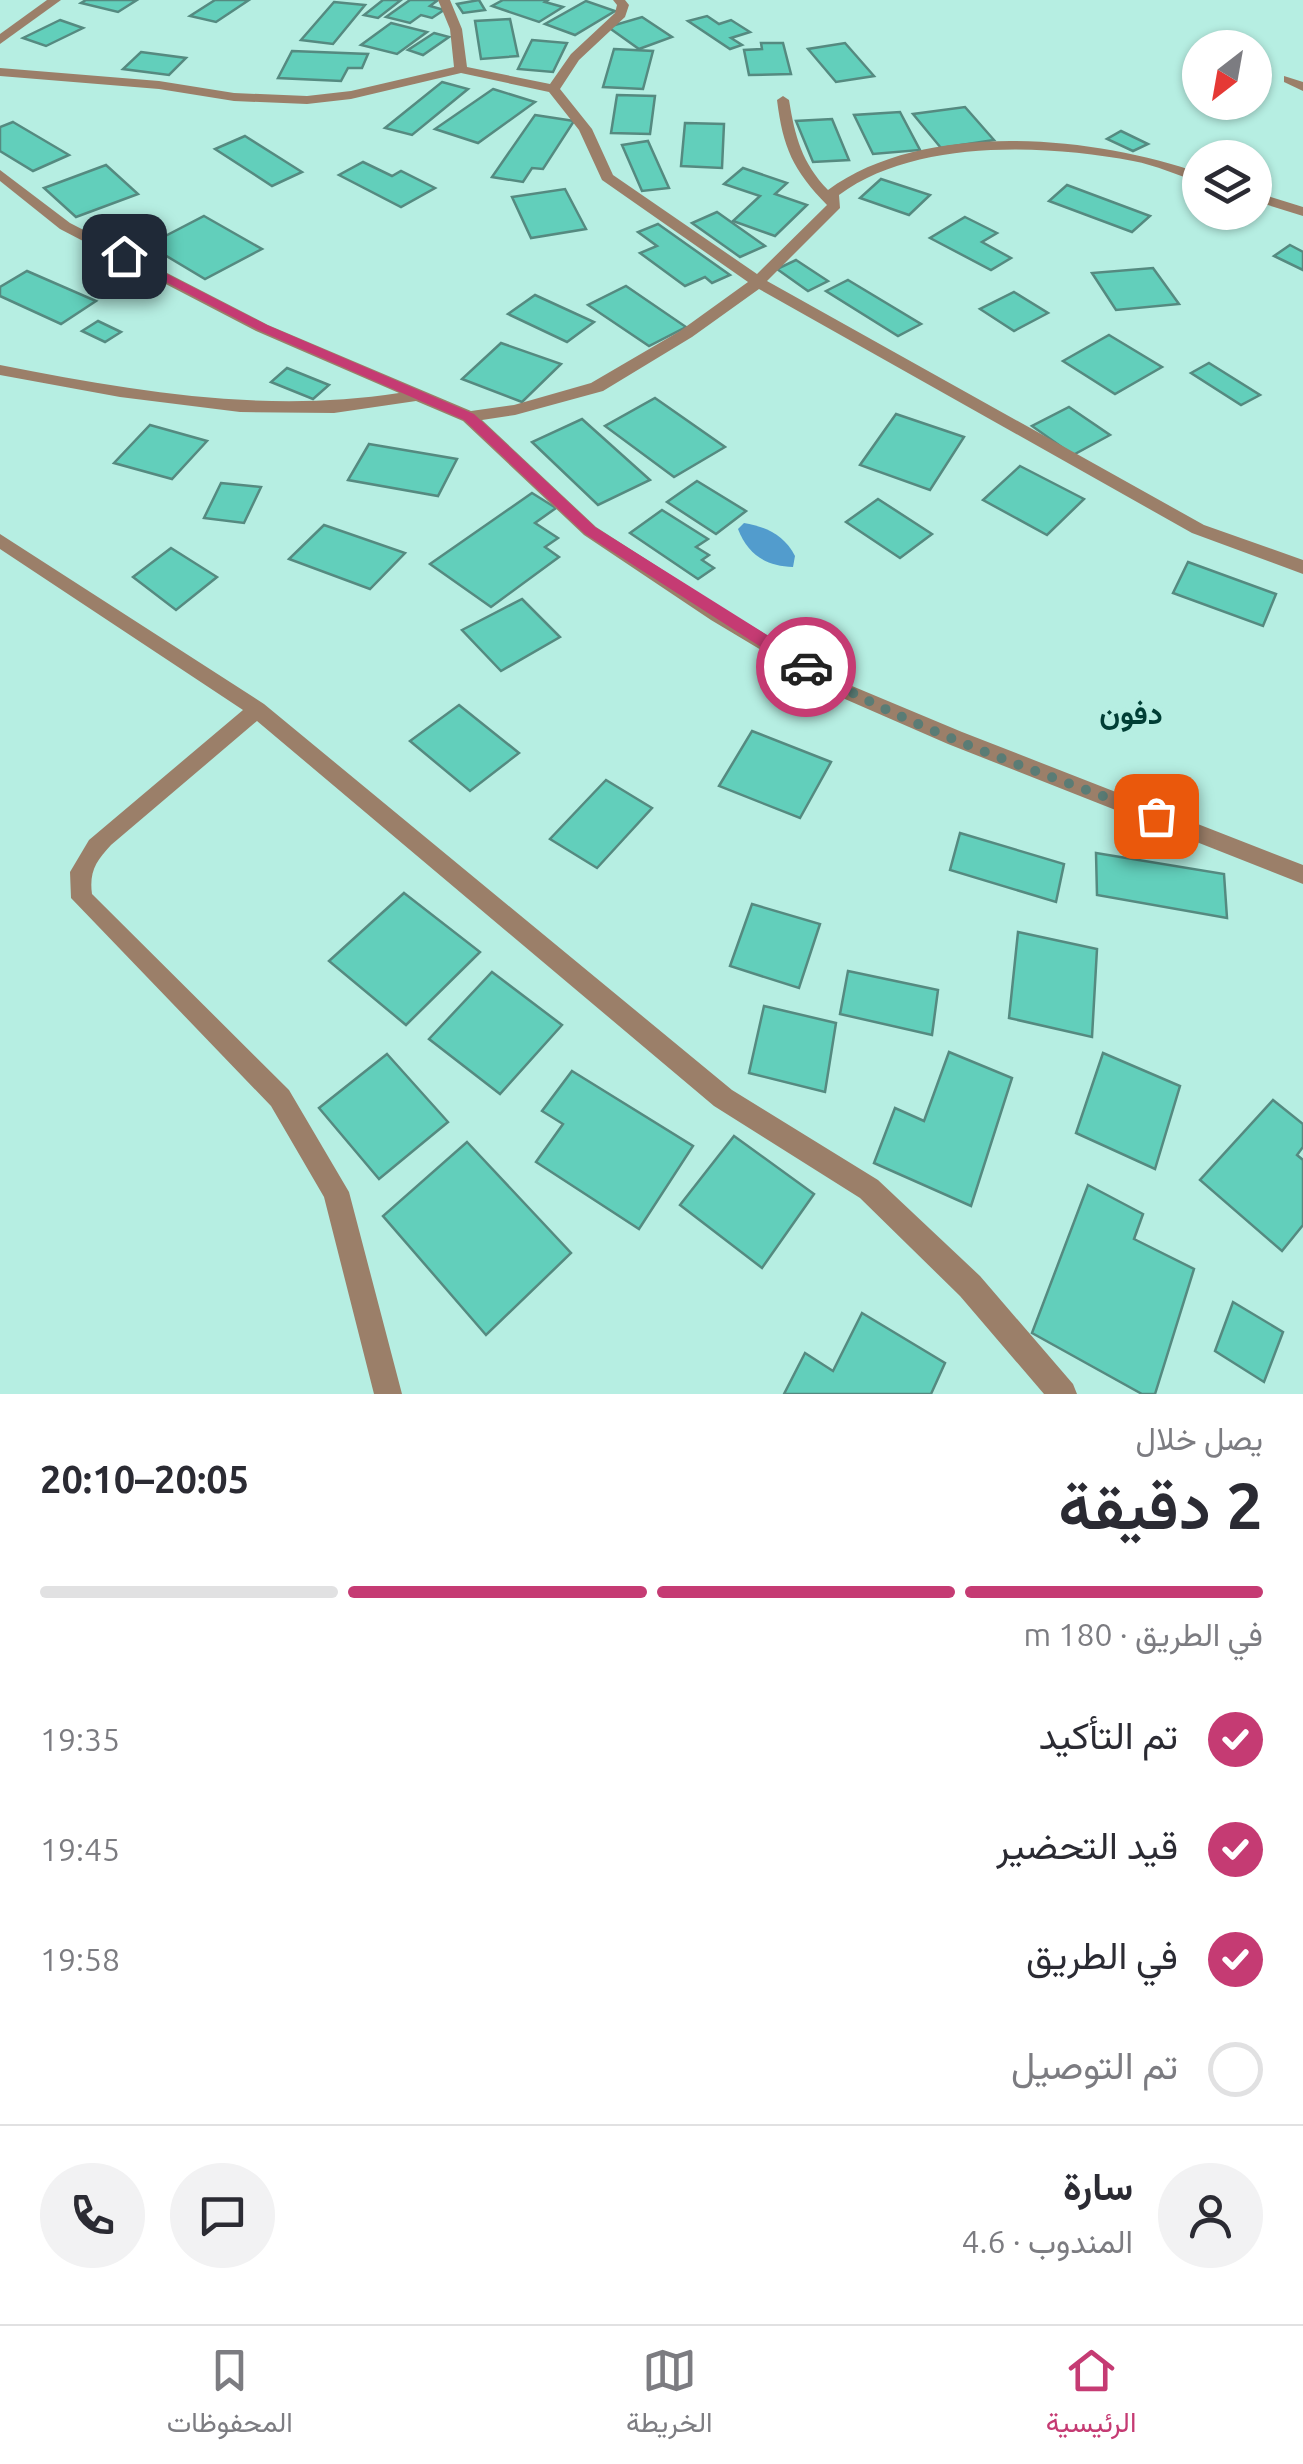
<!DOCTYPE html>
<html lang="ar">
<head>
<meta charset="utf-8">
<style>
	body { margin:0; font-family:Ubuntu,Vazirmatn,sans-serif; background:#f2f2f3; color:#2b2b33; direction:rtl; height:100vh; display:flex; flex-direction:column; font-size:38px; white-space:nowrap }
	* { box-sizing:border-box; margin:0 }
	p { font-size:32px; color:#7c7c81 }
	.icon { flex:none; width:55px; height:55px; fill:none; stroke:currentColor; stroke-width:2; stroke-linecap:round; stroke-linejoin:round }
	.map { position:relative; height:1394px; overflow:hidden; direction:ltr }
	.sheet { display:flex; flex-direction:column; background:#fff; flex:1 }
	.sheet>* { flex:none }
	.needle { width:65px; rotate:211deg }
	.buttons { position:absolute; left:1182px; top:30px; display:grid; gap:20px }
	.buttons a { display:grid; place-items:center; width:90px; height:90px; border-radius:50%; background:#fff; box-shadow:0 2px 8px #0004; font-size:50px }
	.pin { position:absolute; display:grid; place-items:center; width:85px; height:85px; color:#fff; margin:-42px; border-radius:20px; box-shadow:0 5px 15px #0006 }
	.courier { position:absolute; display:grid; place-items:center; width:100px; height:100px; margin:-50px; border:8px solid #c53b73; border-radius:50%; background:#fff; color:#222; box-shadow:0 2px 12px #0007 }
	.headline em { font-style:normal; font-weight:600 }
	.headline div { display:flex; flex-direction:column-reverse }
	.headline { display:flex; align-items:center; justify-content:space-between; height:170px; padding:0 40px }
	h1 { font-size:65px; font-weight:600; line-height:75px }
	.bar { display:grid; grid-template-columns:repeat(4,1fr); gap:15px 10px; align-content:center; height:120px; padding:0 40px }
	.bar i { height:12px; border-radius:8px; background:#e1e1e2 }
	.bar .on { background:#c53b73 }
	.bar p { grid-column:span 4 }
	.line { display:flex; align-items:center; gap:25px; padding:0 40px; border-top:2px solid #e1e1e2 }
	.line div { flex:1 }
	.round { display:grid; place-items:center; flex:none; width:105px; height:105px; border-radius:52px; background:#f2f2f3 }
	ol { padding:0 40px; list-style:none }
	li { display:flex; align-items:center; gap:30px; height:110px }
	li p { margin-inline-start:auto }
	li .icon { padding:10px; border-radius:50%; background:#c53b73; color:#fff; stroke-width:4 }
	li:last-child { color:#7c7c81 }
	li i { width:55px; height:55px; border:5px solid #e1e1e2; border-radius:50% }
	.menu { display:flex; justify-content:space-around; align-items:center; height:140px; border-top:2px solid #e1e1e2; background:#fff; font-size:28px; color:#7c7c81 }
	.menu a { display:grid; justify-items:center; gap:5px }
	.menu .on { color:#c53b73 }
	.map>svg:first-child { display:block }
</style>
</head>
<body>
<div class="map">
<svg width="1303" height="1394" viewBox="0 0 1303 1394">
	<rect width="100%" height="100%" fill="#b6eee2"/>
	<!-- water -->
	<path fill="#529ccd" d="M744 523C767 527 784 535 795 556L793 567C766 566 748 555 738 529Z"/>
	<!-- building -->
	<g fill="#62cfbb" stroke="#558a80" stroke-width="2.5">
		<polygon points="86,0 137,0 118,12 81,3"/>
		<polygon points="215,0 249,0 216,22 190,16"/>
		<polygon points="383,0 401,0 378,18 364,15"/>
		<polygon points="410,0 438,0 430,6 444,10 432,18 421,15 410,23 386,17"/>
		<polygon points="479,0 485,10 463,13 457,4"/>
		<polygon points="503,0 548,0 545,2 563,7 539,22 492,6"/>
		<polygon points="586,1 615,11 575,35 545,24"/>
		<polygon points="334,2 365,5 333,44 301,40"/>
		<polygon points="707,16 719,24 731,20 750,32 731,38 742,45 730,49 688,21"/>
		<polygon points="642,17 672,37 639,49 608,27"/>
		<polygon points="510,19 518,56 481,59 475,21"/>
		<polygon points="60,20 83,28 46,46 23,38"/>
		<polygon points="391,23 427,32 397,54 361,45"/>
		<polygon points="434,33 449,37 423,55 408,50"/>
		<polygon points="532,40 567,43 553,72 518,69"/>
		<polygon points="761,43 783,43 791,74 749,75 744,50 762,49"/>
		<polygon points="845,43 874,76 836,82 808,49"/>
		<polygon points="614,49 653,51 643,89 603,87"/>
		<polygon points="292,51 368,54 362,68 348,68 341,81 278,78"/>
		<polygon points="141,52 186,58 169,75 123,69"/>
		<polygon points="442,82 468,89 412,135 385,128"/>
		<polygon points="493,89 535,102 478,143 435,129"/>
		<polygon points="617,95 655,96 650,134 611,133"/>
		<polygon points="965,107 994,140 941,148 913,114"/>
		<polygon points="900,112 920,150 873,154 854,115"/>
		<polygon points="535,115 574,121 543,169 532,168 523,182 492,177"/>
		<polygon points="832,119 849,160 813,162 796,121"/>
		<polygon points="13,122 69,155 33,171 0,151 0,127"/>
		<polygon points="685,123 724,124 722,168 681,166"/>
		<polygon points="1121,131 1148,144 1133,151 1107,139"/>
		<polygon points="245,136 302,172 272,186 215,149"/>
		<polygon points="648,141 669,188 642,191 622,145"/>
		<polygon points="363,162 392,176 401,171 435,188 401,207 339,175"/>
		<polygon points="106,165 138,194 76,217 44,188"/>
		<polygon points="743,168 787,183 775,194 807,205 775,236 733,221 760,196 724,184"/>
		<polygon points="881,179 930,195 909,215 860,198"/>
		<polygon points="1067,185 1150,216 1132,232 1049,201"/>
		<polygon points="565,189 586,229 531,238 512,197"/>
		<polygon points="717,212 765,246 740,257 692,223"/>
		<polygon points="204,216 262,249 205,279 148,245"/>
		<polygon points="965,217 997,233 982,242 1011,258 991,270 930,238"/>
		<polygon points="658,224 730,275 712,283 705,277 685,286 640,253 657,246 638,232"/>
		<polygon points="1290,245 1303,252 1303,270 1274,256"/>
		<polygon points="796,260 828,281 808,291 777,269"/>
		<polygon points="1153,268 1179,304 1116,310 1092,273"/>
		<polygon points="27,271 96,301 61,324 0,296 0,287"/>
		<polygon points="848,280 921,324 898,336 826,291"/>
		<polygon points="626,286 686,327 649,346 588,305"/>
		<polygon points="1014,292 1048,313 1014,331 980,309"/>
		<polygon points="535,295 594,322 567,342 508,314"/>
		<polygon points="98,321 121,332 105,342 82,331"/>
		<polygon points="1109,335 1162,367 1115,394 1063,361"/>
		<polygon points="501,343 561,364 522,402 462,379"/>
		<polygon points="1209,363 1260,395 1241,405 1191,373"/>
		<polygon points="287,368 329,385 313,399 271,382"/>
		<polygon points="655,398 725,447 674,477 605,426"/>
		<polygon points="1069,407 1110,435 1073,455 1032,426"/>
		<polygon points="896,414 964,437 930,490 860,465"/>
		<polygon points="582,419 650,480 598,505 532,442"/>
		<polygon points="150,425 207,441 172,479 114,463"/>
		<polygon points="369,444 457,459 438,496 348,480"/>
		<polygon points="1020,466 1084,499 1047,535 983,500"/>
		<polygon points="697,481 746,511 716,534 667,502"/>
		<polygon points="221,483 261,487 244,523 204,518"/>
		<polygon points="532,493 556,508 535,523 558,538 545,547 559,557 491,607 430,564"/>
		<polygon points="878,499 932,534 900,558 846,522"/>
		<polygon points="662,510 708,539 696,547 709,555 702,560 714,568 698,579 630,533"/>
		<polygon points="324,525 405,553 370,589 289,559"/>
		<polygon points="171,548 217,577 176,610 133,577"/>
		<polygon points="1188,562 1276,594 1263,626 1173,593"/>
		<polygon points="522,599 560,637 501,671 462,630"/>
		<polygon points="459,705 519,753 470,791 410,741"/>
		<polygon points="752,731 831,762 800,818 719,786"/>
		<polygon points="606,780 652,808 597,868 550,839"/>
		<polygon points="960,833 1064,864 1056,902 950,870"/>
		<polygon points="1096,853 1224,874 1227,918 1097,895"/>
		<polygon points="404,893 480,952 406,1025 329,961"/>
		<polygon points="752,904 820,924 799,988 730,966"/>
		<polygon points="1018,932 1097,949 1092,1037 1009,1018"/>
		<polygon points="848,971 938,990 932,1035 840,1014"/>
		<polygon points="492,972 562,1025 500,1094 429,1039"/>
		<polygon points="764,1006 836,1023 825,1092 749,1073"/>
		<polygon points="949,1052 1012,1078 971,1206 874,1163 895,1108 924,1121"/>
		<polygon points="1103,1053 1180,1086 1155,1169 1076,1133"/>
		<polygon points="387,1054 448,1122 379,1179 319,1108"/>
		<polygon points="572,1071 693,1146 639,1229 536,1162 563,1124 542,1111"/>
		<polygon points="1273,1100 1303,1124 1303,1147 1297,1155 1303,1160 1303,1225 1282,1251 1200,1180"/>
		<polygon points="734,1136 814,1194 762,1268 680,1205"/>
		<polygon points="467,1142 571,1253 486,1335 383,1216"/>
		<polygon points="1088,1185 1143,1214 1134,1239 1194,1269 1155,1394 1142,1394 1032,1333"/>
		<polygon points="1233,1302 1283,1332 1264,1382 1215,1351"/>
		<polygon points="862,1313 945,1363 931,1394 784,1394 805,1353 833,1371"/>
	</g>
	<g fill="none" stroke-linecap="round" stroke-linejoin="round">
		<!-- street -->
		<g fill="#9b7f69" fill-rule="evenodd">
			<polygon points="47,0 61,0 0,44 0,34"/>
			<path d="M438 0H450L462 29 467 67 550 84 571 54 615 13 617 5 613 0H625L629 5 625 17 579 60 560 89 592 129 613 175 757 274 827 205C793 170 783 148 777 100L783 96 789 100C795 137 802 163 828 190 925 119 1093 136 1200 173V182C1178 176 1156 165 1133 161 1044 144 914 139 839 195L840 208 767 281 1204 525 1303 560V574L1192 533 759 289 692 337 603 391 515 415 482 420 596 527 725 610 852 686 962 732 1303 865V884L948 744 838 696 711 620 584 535 463 421 416 401 334 413 240 412 120 397 0 375V365C133 391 264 414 399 393L256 331 60 229 0 181V170L70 223 268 325 471 411 514 405 591 383 680 331 748 282 602 180 579 130 549 92 461 73 351 99 307 104 234 101 159 89 0 76V68L159 81 234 93 307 96 351 91 454 67 450 29Z"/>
			<polygon points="1284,76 1303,82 1303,91 1284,82"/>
			<polygon points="1255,192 1303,207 1303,216 1255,201"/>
			<path d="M0 534 264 704 732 1090 878 1180 980 1276 1073 1384 1077 1394H1044L960 1296 860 1198 714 1106 257 721 111 845C96 861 89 872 92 894L289 1090 349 1192 402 1394H374L324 1197 271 1106 71 898 70 872 89 840 243 710 0 549Z"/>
		</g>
	</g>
	<!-- route -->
	<polygon fill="#c53b73" points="124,252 267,325 474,414 595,527 812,663 812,672 800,672 585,534 464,420 258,330 120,258"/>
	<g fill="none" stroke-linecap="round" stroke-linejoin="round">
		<!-- done -->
		<path stroke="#5a7c75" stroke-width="10" stroke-dasharray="0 18" d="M806 667C915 732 1039 771 1156 816"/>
	</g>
	<g text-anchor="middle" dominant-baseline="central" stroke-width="10" stroke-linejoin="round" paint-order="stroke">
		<!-- quarter labels -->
		<g font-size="30" font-weight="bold" fill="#003e35" stroke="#b6eee2">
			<text x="1131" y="713">دفون</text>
		</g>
	</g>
</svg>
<div class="buttons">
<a><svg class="needle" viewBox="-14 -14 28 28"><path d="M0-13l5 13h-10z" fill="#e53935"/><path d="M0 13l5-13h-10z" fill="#7c7c81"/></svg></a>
<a><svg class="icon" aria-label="layers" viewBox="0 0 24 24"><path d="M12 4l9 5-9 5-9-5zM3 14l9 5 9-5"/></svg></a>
</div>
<div class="pin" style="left:1156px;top:816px;background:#ea580c"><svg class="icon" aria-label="bag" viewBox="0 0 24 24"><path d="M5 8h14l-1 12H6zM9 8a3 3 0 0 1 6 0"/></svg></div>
<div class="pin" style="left:124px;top:256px;background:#1f2937"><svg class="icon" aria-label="home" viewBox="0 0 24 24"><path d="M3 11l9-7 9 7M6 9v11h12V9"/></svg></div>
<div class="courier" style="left:806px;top:667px"><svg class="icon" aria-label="car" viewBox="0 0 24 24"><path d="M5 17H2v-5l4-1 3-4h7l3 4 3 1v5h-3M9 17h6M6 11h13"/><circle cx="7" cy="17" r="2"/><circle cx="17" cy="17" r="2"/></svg></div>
</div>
<section class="sheet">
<div class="headline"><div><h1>2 دقيقة</h1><p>يصل خلال</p></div><em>20:05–20:10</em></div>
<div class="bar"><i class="on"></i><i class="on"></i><i class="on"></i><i></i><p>في الطريق · 180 m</p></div>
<ol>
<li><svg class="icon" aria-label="check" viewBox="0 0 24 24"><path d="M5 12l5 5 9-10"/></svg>تم التأكيد<p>19:35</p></li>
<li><svg class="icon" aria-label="check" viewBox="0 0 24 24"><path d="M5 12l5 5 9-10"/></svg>قيد التحضير<p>19:45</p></li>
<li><svg class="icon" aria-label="check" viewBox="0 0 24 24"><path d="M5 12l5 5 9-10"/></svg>في الطريق<p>19:58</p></li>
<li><i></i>تم التوصيل</li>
</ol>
<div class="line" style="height:180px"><a class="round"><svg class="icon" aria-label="person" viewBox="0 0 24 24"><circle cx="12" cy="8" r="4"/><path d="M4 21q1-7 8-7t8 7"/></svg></a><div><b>سارة</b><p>المندوب · 4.6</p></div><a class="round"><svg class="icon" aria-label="chat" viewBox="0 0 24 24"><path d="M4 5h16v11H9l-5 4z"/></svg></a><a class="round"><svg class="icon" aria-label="phone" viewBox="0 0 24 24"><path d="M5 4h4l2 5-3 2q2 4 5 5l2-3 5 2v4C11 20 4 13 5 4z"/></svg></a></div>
</section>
<nav class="menu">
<a class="on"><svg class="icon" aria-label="home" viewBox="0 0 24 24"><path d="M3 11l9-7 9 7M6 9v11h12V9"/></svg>الرئيسية</a>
<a><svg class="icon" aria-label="map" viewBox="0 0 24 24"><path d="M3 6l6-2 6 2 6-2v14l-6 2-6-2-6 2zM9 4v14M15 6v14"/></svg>الخريطة</a>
<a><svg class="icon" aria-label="saved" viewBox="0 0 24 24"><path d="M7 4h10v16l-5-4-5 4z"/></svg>المحفوظات</a>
</nav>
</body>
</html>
